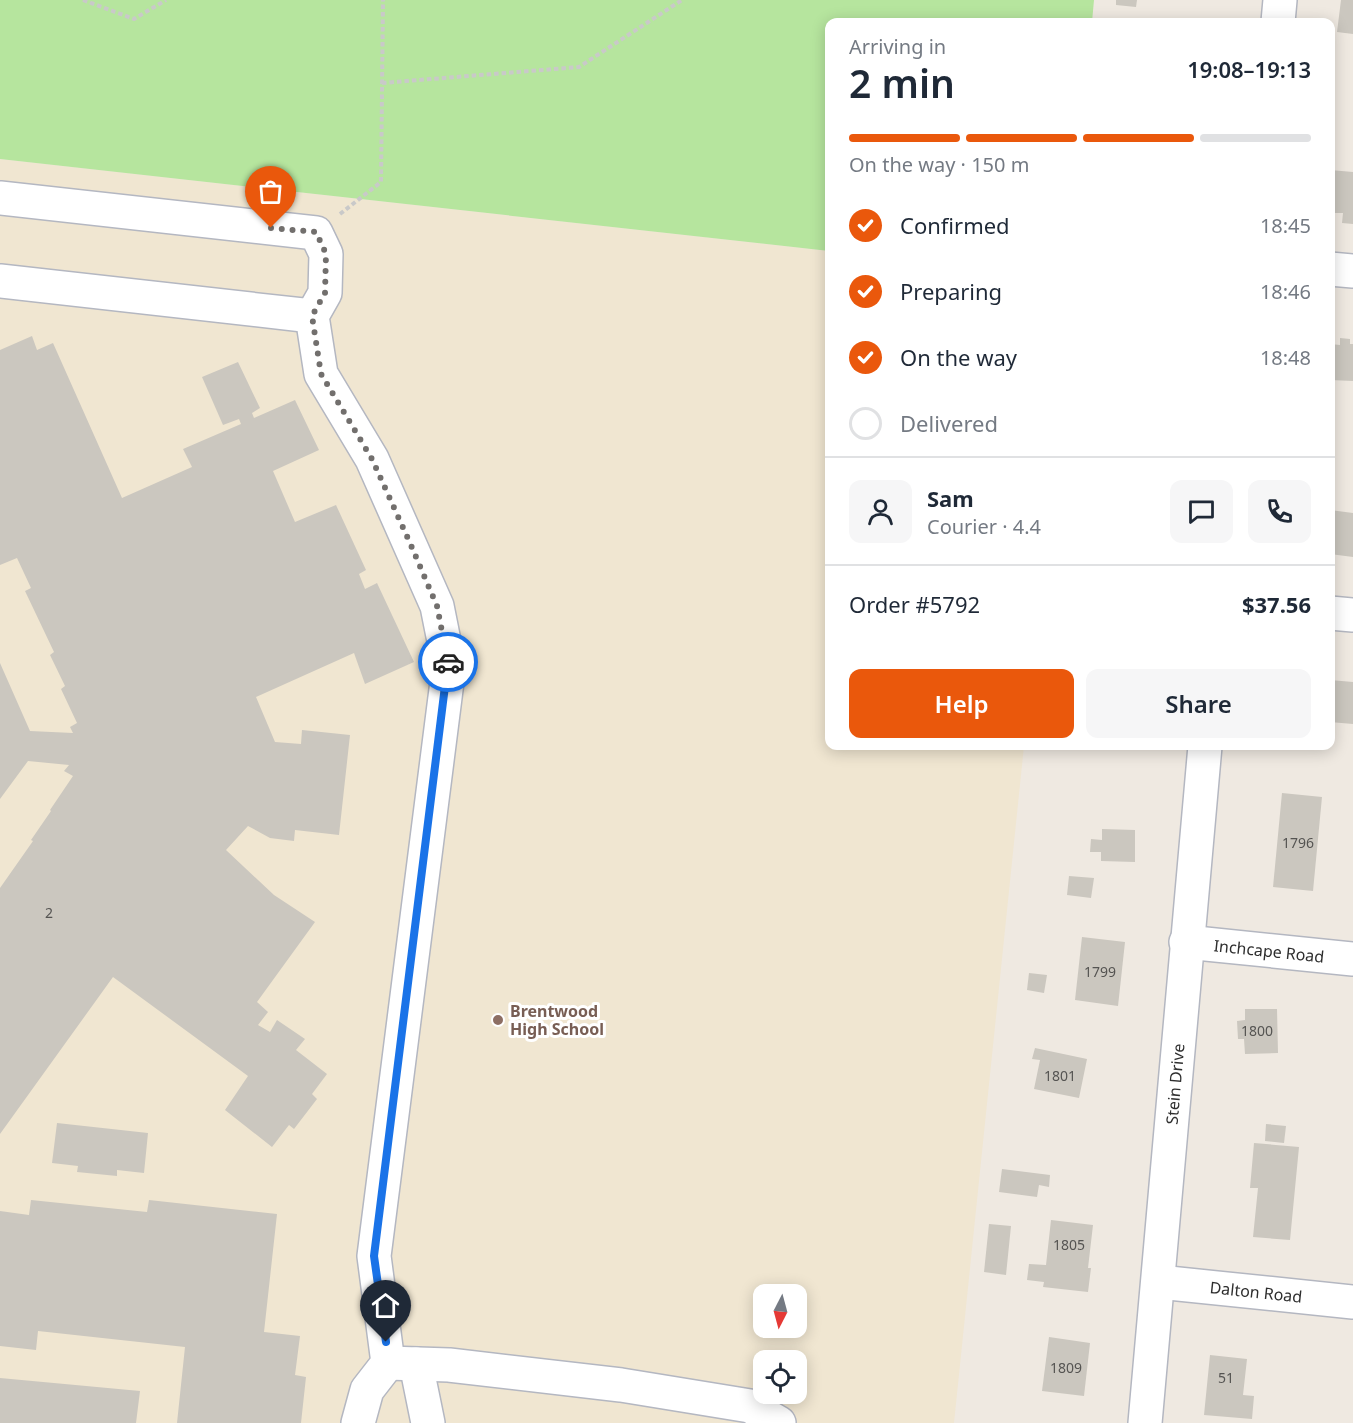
<!DOCTYPE html>
<html lang="en">
<head>
<meta charset="utf-8">
<style>
	body { margin:0; font-family:"Noto Sans",sans-serif; background:#f6f6f7; color:#1f2937; height:100vh; display:flex; flex-direction:column; font-size:22px; white-space:nowrap }
	* { box-sizing:border-box; margin:0 }
	p { font-size:20px; color:#747a83 }
	.icon { flex:none; width:33px; height:33px; fill:none; stroke:currentColor; stroke-width:2; stroke-linecap:round; stroke-linejoin:round }
	.map { position:relative; flex:1; overflow:hidden }
	.details { position:absolute; left:825px; top:18px; width:510px; height:732px; display:flex; flex-direction:column; background:#fff; border-radius:12px; box-shadow:0 3px 15px #0003 }
	.details>* { flex:none }
	.needle { width:39px; rotate:186deg }
	.fabs { position:absolute; left:753px; top:1284px; display:grid; gap:12px }
	.fabs a { display:grid; place-items:center; width:54px; height:54px; border-radius:12px; background:#fff; box-shadow:0 3px 15px #0003; font-size:30px }
	.pin { position:absolute; display:grid; place-items:center; width:51px; height:51px; color:#fff; margin:-62px -26px; border-radius:50% 50% 50% 0; rotate:-45deg; box-shadow:0 0 6px #0007 }
	.pin .icon { rotate:45deg }
	.courier { position:absolute; display:grid; place-items:center; width:60px; height:60px; margin:-30px; border:4px solid #1a73e8; border-radius:50%; background:#fff; color:#222; box-shadow:0 2px 8px #0007 }
	.overview em { font-style:normal; font-weight:600 }
	.overview div { display:flex; flex-direction:column-reverse }
	.overview { display:flex; align-items:center; justify-content:space-between; height:102px; padding:0 24px }
	h1 { font-size:39px; font-weight:600; line-height:45px }
	.bar { display:grid; grid-template-columns:repeat(4,1fr); gap:9px 6px; align-content:center; height:72px; padding:0 24px }
	.bar i { height:8px; border-radius:4px; background:#e0e1e3 }
	.bar .on { background:#ea580c }
	.bar p { grid-column:span 4 }
	.line { display:flex; align-items:center; gap:15px; padding:0 24px; border-top:2px solid #e0e1e3 }
	.line div { flex:1 }
	.round { display:grid; place-items:center; flex:none; width:63px; height:63px; border-radius:12px; background:#f6f6f7 }
	ol { padding:0 24px; list-style:none }
	li { display:flex; align-items:center; gap:18px; height:66px }
	li p { margin-inline-start:auto }
	li .icon { padding:6px; border-radius:50%; background:#ea580c; color:#fff; stroke-width:4 }
	li:last-child { color:#747a83 }
	li i { width:33px; height:33px; border:3px solid #e0e1e3; border-radius:50% }
	.primary-button { display:flex; gap:12px; margin-top:auto; padding:12px 24px }
	.primary-button a { flex:1; height:69px; border-radius:12px; background:#ea580c; color:#fff; font-size:24px; font-weight:600; line-height:69px; text-align:center }
	.primary-button a+a { background:#f6f6f7; color:#1f2937 }
	.map>svg:first-child { display:block }
</style>
</head>
<body>
<div class="map">
<svg width="1353" height="1423" viewBox="0 0 1353 1423">
	<rect width="100%" height="100%" fill="#efe9e1"/>
	<!-- education -->
	<path fill="#f0e6d1" fill-rule="evenodd" d="M0 159 829 251 830 746H1024L954 1423H0ZM764 1294H796V1328H764ZM764 1360H796V1394H764Z"/>
	<!-- green -->
	<polygon fill="#b6e59e" points="0,0 1094,0 1092,22 830,22 829,251 0,159"/>
	<!-- building -->
	<g fill="#cbc7bf">
		<polygon points="1116,0 1137,0 1136,7 1116,5"/>
		<polygon points="1341,0 1353,0 1353,34 1337,32"/>
		<polygon points="1330,170 1353,172 1353,224 1342,223 1343,213 1330,213"/>
		<polygon points="32,336 37,350 53,343 122,498 192,467 183,449 241,424 239,419 223,425 202,377 238,362 260,408 252,413 254,418 295,400 319,450 273,471 295,522 336,505 366,570 359,574 365,589 377,583 414,662 365,684 354,653 256,697 275,742 301,744 302,730 350,735 339,835 295,830 294,841 270,838 248,826 226,850 274,895 315,922 257,1002 268,1012 258,1025 270,1032 277,1020 305,1039 296,1050 327,1074 312,1094 317,1099 294,1129 289,1125 272,1147 225,1110 248,1076 113,977 0,1134 0,888 33,841 31,840 51,811 50,810 73,776 64,771 69,765 28,761 0,799 0,663 30,731 73,733 70,727 77,723 61,689 65,686 50,655 54,652 25,591 31,588 17,558 0,565 0,350"/>
		<polygon points="1340,338 1350,339 1350,344 1353,344 1353,381 1330,380 1330,344 1340,345"/>
		<polygon points="1330,510 1353,513 1353,557 1330,554"/>
		<polygon points="1330,680 1353,682 1353,724 1330,722"/>
		<polygon points="1282,793 1322,797 1313,891 1273,887"/>
		<polygon points="1102,829 1135,830 1135,862 1101,861 1101,852 1090,852 1091,839 1102,840"/>
		<polygon points="1069,876 1094,878 1091,898 1067,895"/>
		<polygon points="1082,937 1125,942 1118,1006 1075,1000"/>
		<polygon points="1029,973 1047,975 1044,993 1027,990"/>
		<polygon points="1245,1009 1277,1009 1278,1053 1245,1054 1244,1039 1238,1039 1237,1021 1245,1020"/>
		<polygon points="1035,1048 1087,1059 1079,1098 1034,1089 1040,1060 1032,1059"/>
		<polygon points="57,1123 148,1133 144,1173 117,1170 117,1176 77,1172 78,1166 52,1163"/>
		<polygon points="1266,1124 1286,1126 1284,1143 1265,1141"/>
		<polygon points="1254,1143 1299,1147 1290,1240 1253,1237 1258,1188 1250,1188"/>
		<polygon points="1002,1169 1050,1175 1049,1187 1039,1185 1037,1197 999,1192"/>
		<polygon points="31,1200 147,1212 149,1200 277,1214 264,1332 300,1336 295,1375 306,1377 301,1423 177,1423 185,1347 38,1331 36,1350 0,1346 0,1211 29,1215"/>
		<polygon points="1051,1220 1093,1225 1088,1268 1091,1268 1088,1292 1043,1287 1044,1282 1027,1280 1029,1264 1046,1265"/>
		<polygon points="989,1224 1011,1226 1006,1275 984,1272"/>
		<polygon points="1049,1337 1090,1343 1084,1396 1042,1391"/>
		<polygon points="1210,1355 1247,1359 1243,1395 1254,1396 1252,1419 1204,1415"/>
		<polygon points="0,1378 140,1391 136,1423 0,1423"/>
	</g>
	<g fill="none" stroke-linecap="round" stroke-linejoin="round">
		<!-- minor casing -->
		<g stroke="#b4b7c1" stroke-width="36">
			<g id="minor">
				<polyline points="1278,22 1280,0"/>
				<polyline points="0,198 316,233 326,254 325,293 312,316 321,374 372,459 437,606 449,666 374,1256 388,1363 367,1390 358,1423"/>
				<polyline points="1330,269 1353,271"/>
				<polyline points="0,281 312,316"/>
				<polyline points="1330,613 1353,615"/>
				<polyline points="1186,942 1353,959"/>
				<polyline points="1159,1282 1353,1302"/>
				<polyline points="388,1363 449,1365 621,1385 750,1406 779,1423"/>
				<polyline points="416,1364 428,1423"/>
				<polyline points="1145,1423 1205,746"/>
			</g>
		</g>
		<!-- path -->
		<g stroke="#c9c9c9" stroke-width="4" stroke-dasharray="4.5 3" stroke-linecap="butt">
			<polyline points="83,0 134,19 166,0"/>
			<polyline points="382,83 579,67 682,0"/>
			<polyline points="340,214 381,182 383,0"/>
		</g>
		<!-- minor -->
		<use href="#minor" stroke="#fff" stroke-width="33"/>
	</g>
	<g fill="none" stroke-linecap="round" stroke-linejoin="round">
		<!-- done -->
		<polyline stroke="#726f6d" stroke-width="6" stroke-dasharray="0 10.8" points="271,228 316,232 326,254 325,293 312,316 321,374 372,459 410,543 437,606 448,662"/>
		<!-- route -->
		<polyline stroke="#1a73e8" stroke-width="8" points="386,1342 374,1256 448,662"/>
	</g>
	<!-- markers -->
	<circle fill="#8d6e63" stroke="#fff" stroke-width="2" cx="498" cy="1020" r="6"/>
	<g text-anchor="middle" dominant-baseline="central" stroke-width="6" stroke-linejoin="round" paint-order="stroke">
		<!-- number labels -->
		<g font-size="14" fill="#555452">
			<text x="1298" y="842">1796</text>
			<text x="49" y="912">2</text>
			<text x="1100" y="971">1799</text>
			<text x="1257" y="1030">1800</text>
			<text x="1060" y="1075">1801</text>
			<text x="1069" y="1244">1805</text>
			<text x="1066" y="1367">1809</text>
			<text x="1226" y="1377">51</text>
		</g>
		<!-- street labels -->
		<g font-size="16" fill="#2e2e2e" stroke="#fff">
			<text transform="translate(1269 951) rotate(6)">Inchcape Road</text>
			<text transform="translate(1175 1084) rotate(-85)">Stein Drive</text>
			<text transform="translate(1256 1292) rotate(6)">Dalton Road</text>
		</g>
		<!-- education labels -->
		<g font-size="16" font-weight="bold" fill="#785e54" stroke="#fff" text-anchor="start">
			<text x="510" y="1011">Brentwood<tspan x="510" dy="18">High School</tspan></text>
		</g>
	</g>
</svg>
<div class="fabs">
<a><svg class="needle" viewBox="-14 -14 28 28"><path d="M0-13l5 13h-10z" fill="#e53935"/><path d="M0 13l5-13h-10z" fill="#747a83"/></svg></a>
<a><svg class="icon" aria-label="locate" viewBox="0 0 24 24"><circle cx="12" cy="12" r="6"/><path d="M12 2v4M12 18v4M2 12h4M18 12h4"/></svg></a>
</div>
<div class="pin" style="left:271px;top:228px;background:#ea580c"><svg class="icon" aria-label="bag" viewBox="0 0 24 24"><path d="M5 8h14l-1 12H6zM9 8a3 3 0 0 1 6 0"/></svg></div>
<div class="pin" style="left:386px;top:1342px;background:#1f2937"><svg class="icon" aria-label="home" viewBox="0 0 24 24"><path d="M3 11l9-7 9 7M6 9v11h12V9"/></svg></div>
<div class="courier" style="left:448px;top:662px"><svg class="icon" aria-label="car" viewBox="0 0 24 24"><path d="M5 17H2v-5l4-1 3-4h7l3 4 3 1v5h-3M9 17h6M6 11h13"/><circle cx="7" cy="17" r="2"/><circle cx="17" cy="17" r="2"/></svg></div>
<section class="details">
<div class="overview"><div><h1>2 min</h1><p>Arriving in</p></div><em>19:08–19:13</em></div>
<div class="bar"><i class="on"></i><i class="on"></i><i class="on"></i><i></i><p>On the way · 150 m</p></div>
<ol>
<li><svg class="icon" aria-label="check" viewBox="0 0 24 24"><path d="M5 12l5 5 9-10"/></svg>Confirmed<p>18:45</p></li>
<li><svg class="icon" aria-label="check" viewBox="0 0 24 24"><path d="M5 12l5 5 9-10"/></svg>Preparing<p>18:46</p></li>
<li><svg class="icon" aria-label="check" viewBox="0 0 24 24"><path d="M5 12l5 5 9-10"/></svg>On the way<p>18:48</p></li>
<li><i></i>Delivered</li>
</ol>
<div class="line" style="height:108px"><a class="round"><svg class="icon" aria-label="person" viewBox="0 0 24 24"><circle cx="12" cy="8" r="4"/><path d="M4 21q1-7 8-7t8 7"/></svg></a><div><b>Sam</b><p>Courier · 4.4</p></div><a class="round"><svg class="icon" aria-label="chat" viewBox="0 0 24 24"><path d="M4 5h16v11H9l-5 4z"/></svg></a><a class="round"><svg class="icon" aria-label="phone" viewBox="0 0 24 24"><path d="M5 4h4l2 5-3 2q2 4 5 5l2-3 5 2v4C11 20 4 13 5 4z"/></svg></a></div>
<div class="line" style="height:78px"><div>Order #5792</div><b>$37.56</b></div>
<div class="primary-button"><a>Help</a><a>Share</a></div>
</section>
</div>
</body>
</html>
